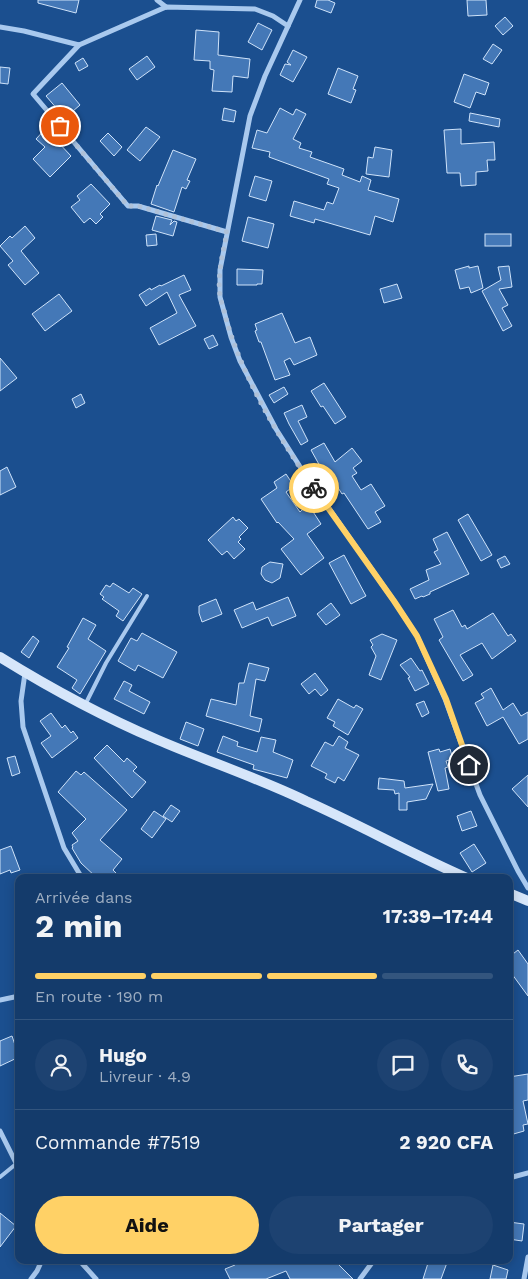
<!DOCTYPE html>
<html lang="fr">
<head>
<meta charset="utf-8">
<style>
	body { margin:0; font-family:"Work Sans",sans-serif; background:#1d4271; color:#f1f3f6; height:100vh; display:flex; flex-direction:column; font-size:19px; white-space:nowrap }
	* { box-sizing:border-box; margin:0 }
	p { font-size:16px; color:#9dadc1 }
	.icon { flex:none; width:28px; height:28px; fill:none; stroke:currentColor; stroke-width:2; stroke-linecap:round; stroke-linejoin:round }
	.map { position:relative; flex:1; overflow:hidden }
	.panel { position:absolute; left:15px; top:874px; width:498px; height:390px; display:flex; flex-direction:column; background:#143b6b; border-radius:10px; box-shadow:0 2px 12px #0003,0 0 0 1px #33557e }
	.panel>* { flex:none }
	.pin { position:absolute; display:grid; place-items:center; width:42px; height:42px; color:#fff; margin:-21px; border:2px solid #fff; border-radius:50%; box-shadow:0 1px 5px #0007 }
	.courier { position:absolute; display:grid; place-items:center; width:50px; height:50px; margin:-25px; border:4px solid #ffd166; border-radius:50%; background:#fff; color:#222; box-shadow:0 1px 6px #0007 }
	.headline em { font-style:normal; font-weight:700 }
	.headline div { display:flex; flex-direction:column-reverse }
	.headline { display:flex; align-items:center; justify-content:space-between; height:85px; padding:0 20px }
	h1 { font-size:32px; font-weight:700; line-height:38px }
	.bar { display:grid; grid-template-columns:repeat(4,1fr); gap:8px 5px; align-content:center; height:60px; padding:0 20px }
	.bar i { height:6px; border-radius:4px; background:#33557e }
	.bar .on { background:#ffd166 }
	.bar p { grid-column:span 4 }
	.line { display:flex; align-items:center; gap:12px; padding:0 20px; border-top:1px solid #33557e }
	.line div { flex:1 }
	.round { display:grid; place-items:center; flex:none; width:52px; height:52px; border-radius:26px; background:#1d4271 }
	.action { display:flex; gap:10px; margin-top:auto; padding:10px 20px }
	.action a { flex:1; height:58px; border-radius:30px; background:#ffd166; color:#111; font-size:20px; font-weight:700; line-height:58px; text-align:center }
	.action a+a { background:#1d4271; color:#f1f3f6 }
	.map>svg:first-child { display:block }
</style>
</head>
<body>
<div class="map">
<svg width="528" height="1279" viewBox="0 0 528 1279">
	<rect width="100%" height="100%" fill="#1b4f8f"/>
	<!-- building -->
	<g fill="#4478b7" stroke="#cfe3fa">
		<polygon points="38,0 79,0 76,13 38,3"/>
		<polygon points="317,0 328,0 335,3 331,13 315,7"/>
		<polygon points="467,0 486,0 487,15 468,16"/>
		<polygon points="505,17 513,26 503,35 495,26"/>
		<polygon points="258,23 272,30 262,50 248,42"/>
		<polygon points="196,30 219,32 218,55 250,59 248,78 233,76 232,92 212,91 214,70 210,69 210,61 194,60"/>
		<polygon points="493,44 502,50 492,64 483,59"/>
		<polygon points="293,50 307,57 293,82 280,75 285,64 291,65 287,62"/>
		<polygon points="147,56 155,67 137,80 129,69"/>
		<polygon points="83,58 88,66 79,71 75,63"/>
		<polygon points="0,67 10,68 8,84 0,83"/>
		<polygon points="338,68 358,76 353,89 356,90 351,103 328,94"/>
		<polygon points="464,74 489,83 485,95 476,92 470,108 454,102"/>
		<polygon points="62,83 80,105 65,118 46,96"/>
		<polygon points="224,108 236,111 234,122 222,120"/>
		<polygon points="280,108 293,115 296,109 306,114 293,139 301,143 299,148 312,152 310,157 344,169 342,175 360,182 362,176 371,180 368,190 399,199 393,222 375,216 370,235 315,219 314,223 290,216 294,201 324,210 327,202 333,204 339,188 327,184 329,179 269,157 270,152 252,148 257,130 267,133"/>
		<polygon points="470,113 500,119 499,127 469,121"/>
		<polygon points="48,126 60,137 57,141 71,156 50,177 33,159 45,147 36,139"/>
		<polygon points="146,127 160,137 140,161 127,150"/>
		<polygon points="461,129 461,144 494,142 495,160 487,160 488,171 476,172 476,185 461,186 460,173 447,173 444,130"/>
		<polygon points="108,133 122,147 114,156 100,141"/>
		<polygon points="375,147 392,150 389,177 366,174 368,157 373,158"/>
		<polygon points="173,150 196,159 187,180 190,181 186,189 182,187 174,212 151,204 157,185 158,186"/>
		<polygon points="255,176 272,181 266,201 249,196"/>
		<polygon points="91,184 110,204 100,214 103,217 96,224 90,218 84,223 71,207 80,200 77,196"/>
		<polygon points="156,216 172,220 170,225 174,221 177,222 173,236 152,230"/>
		<polygon points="248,217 274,224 268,248 242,241"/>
		<polygon points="25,226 35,238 21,251 39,273 25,285 8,265 13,261 0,246 10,236 12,238"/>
		<polygon points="156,234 157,245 147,246 146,235"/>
		<rect x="485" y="234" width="26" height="12"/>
		<polygon points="469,266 469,268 478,266 483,288 471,293 469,287 460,289 455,270"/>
		<polygon points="509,266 512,287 499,289 508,305 502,308 512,326 503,331 482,291 501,280 498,267"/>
		<polygon points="237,269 263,270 262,284 257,284 257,285 237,285"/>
		<polygon points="184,275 191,290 179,295 196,326 159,345 150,328 177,313 167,292 146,306 139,295 150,288 151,290 160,285 161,286"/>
		<polygon points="397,284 402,298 384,303 380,289"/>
		<polygon points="59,294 72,311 45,331 32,314"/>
		<polygon points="282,313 295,343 310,337 317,355 294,365 290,358 284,361 290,375 275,380 261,342 259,342 255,331 257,330 255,324"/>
		<polygon points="213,335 218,345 209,349 204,339"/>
		<polygon points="0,358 17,378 0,391"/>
		<polygon points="324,383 346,417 335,424 323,406 321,407 311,391"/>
		<polygon points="284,387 288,394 274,403 269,395"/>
		<polygon points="81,394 85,403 76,408 72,399"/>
		<polygon points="302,405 307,417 298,421 308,441 301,445 289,424 284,413"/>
		<polygon points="324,443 335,462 352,448 362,461 353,468 357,473 352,476 361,490 371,484 385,506 375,512 381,522 368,529 344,493 342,494 335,483 331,486 324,478 326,477 311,450"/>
		<polygon points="7,467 16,487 0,495 0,471"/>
		<polygon points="286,474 294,486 286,492 300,512 308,504 321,524 307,534 324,558 301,575 281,549 294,539 278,522 277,523 261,499 277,488 274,482"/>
		<polygon points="468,514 492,555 481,561 458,520"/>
		<polygon points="233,517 236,521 239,519 248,528 239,537 241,539 238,542 245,549 234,559 227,551 222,555 208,540"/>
		<polygon points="447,532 469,574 430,592 430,594 423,597 422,596 415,599 410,589 429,580 426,570 441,564 434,552 438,550 433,539"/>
		<polygon points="344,555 366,596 351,604 329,563"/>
		<polygon points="505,556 510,564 501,568 497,560"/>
		<polygon points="270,562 283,564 280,578 272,583 265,580 261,574 262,567"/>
		<polygon points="113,583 129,593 133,588 142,594 123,621 116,616 119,611 102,599 104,597 100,594 106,585 110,587"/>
		<polygon points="288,597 296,616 272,626 268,617 242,628 234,610 253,602 256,610"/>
		<polygon points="216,599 222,614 202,622 199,613 199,606"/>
		<polygon points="331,603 340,615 326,625 317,614"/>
		<polygon points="453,610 462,627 465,625 467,629 493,613 508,636 511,634 516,641 492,659 482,643 460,655 473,675 463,681 439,640 443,637 434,619"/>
		<polygon points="83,618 96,625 88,639 106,651 80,694 72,688 77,680 57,667 69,648 67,647"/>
		<polygon points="142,633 177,652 163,678 138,665 135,671 118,661 131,638 137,641"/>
		<polygon points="382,634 397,640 381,680 369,675 376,656 371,647 373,645 370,640"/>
		<polygon points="33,636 39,641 29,658 21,652"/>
		<polygon points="411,658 420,671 422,670 429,684 415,691 408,678 410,677 400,665"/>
		<polygon points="249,663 269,668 265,681 256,679 250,716 262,719 259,732 206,716 211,699 236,705 239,683 244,683"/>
		<polygon points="315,673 328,690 321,696 315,689 309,694 301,684"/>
		<polygon points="124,681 132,685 129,691 150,702 144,714 114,699"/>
		<polygon points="491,688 503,710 513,703 521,716 528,712 528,739 519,744 503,717 487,726 475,703 484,698 481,694"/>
		<polygon points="338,699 354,708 356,705 363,709 348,735 333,726 335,722 327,718"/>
		<polygon points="424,701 429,713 422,717 416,704"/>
		<polygon points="51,713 62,728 65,725 71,733 73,731 78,738 52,758 41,743 51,736 40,721"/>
		<polygon points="186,722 204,729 198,746 180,739"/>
		<polygon points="223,736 238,742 237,746 257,752 261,737 276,740 273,752 293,760 287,778 253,769 254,765 217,752"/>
		<polygon points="339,736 348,742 345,748 359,755 344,781 338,777 335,783 325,778 327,774 311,766 325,742 333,746"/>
		<polygon points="107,745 124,762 127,758 137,767 133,771 146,782 132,798 94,758"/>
		<polygon points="439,749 440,752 450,749 453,759 446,761 448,767 445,768 449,789 438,791 428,752"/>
		<polygon points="15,756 20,773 12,776 7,758"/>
		<polygon points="76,771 81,775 84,772 127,810 100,840 122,859 113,870 121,878 97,878 81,863 72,848 73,847 72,845 78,841 72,833 86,819 58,792"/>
		<polygon points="528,775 528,807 512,789"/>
		<polygon points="379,778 404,781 405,788 433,784 426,799 407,802 407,810 399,810 399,793 395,794 394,790 378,789"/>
		<polygon points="171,805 180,811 172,822 163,816"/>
		<polygon points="154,811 166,819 152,838 141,829"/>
		<polygon points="471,811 477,826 462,831 457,816"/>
		<polygon points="474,844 486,863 472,872 460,853"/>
		<polygon points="11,846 20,870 11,873 10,870 0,874 0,850"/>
		<polygon points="518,950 528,964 528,996 509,970 509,957"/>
		<polygon points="12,1036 15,1045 19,1043 19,1057 0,1066 0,1041"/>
		<polygon points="528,1074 528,1100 523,1101 528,1124 523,1125 524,1131 510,1135 509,1127 509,1077"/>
		<polygon points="0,1213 16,1226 0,1247"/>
		<polygon points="509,1222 524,1224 522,1241 509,1239"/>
		<polygon points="232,1260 269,1260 271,1264 278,1260 334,1260 353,1279 290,1279 286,1271 266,1279 230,1279 225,1269 235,1265"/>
		<polygon points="429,1260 448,1260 441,1279 423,1279"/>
		<polygon points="493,1265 508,1270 506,1279 490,1279"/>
	</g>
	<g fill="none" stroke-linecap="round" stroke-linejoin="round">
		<!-- lane -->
		<g stroke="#a9c9ee" stroke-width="4">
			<polyline points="85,705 106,663 147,596"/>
			<polyline points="0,1177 16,1164"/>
		</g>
		<!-- street -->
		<g stroke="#a9c9ee" stroke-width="5">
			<polyline points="157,0 166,7"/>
			<polyline points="300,0 265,76 250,116 220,270 220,297 231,337 240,361 276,429 304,473 394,601 417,636 445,699 480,795 518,871 528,888"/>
			<polyline points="0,27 24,31 79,45 166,7 255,9 273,16 288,26"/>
			<polyline points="79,45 33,94 128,206 138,206 227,232"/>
			<polyline points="25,673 21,701 23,727 64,848 82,878"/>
			<polyline points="0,1000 19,996"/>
			<polyline points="0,1131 19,1169"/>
			<polyline points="509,1178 528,1173"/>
			<polyline points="79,1260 96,1279"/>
			<polyline points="31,1279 37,1271 42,1260"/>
			<polyline points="360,1279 374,1260"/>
			<polyline points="524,1279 528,1257"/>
		</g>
		<!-- secondary -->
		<g stroke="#d6e6fa" stroke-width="10">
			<path d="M0 657C50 688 104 717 158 740 207 761 258 778 306 801 360 825 412 854 467 878"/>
			<polyline points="509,893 528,901"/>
		</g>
	</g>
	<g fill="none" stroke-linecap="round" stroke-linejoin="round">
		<!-- done -->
		<path stroke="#afc1d8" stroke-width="5" stroke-dasharray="0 9" d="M60 126 128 206H138L227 232C223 252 217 275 220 296 221 302 224 309 225 315 242 377 277 435 314 488"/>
		<!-- route -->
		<polyline stroke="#ffd166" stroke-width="6" points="314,488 394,601 417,636 446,699 469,765"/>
	</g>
</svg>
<div class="pin" style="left:60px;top:126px;background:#ea580c"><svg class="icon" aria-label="bag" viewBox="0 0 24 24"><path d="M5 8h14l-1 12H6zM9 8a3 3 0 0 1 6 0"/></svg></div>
<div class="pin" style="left:469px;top:765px;background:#1f2937"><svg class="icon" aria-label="home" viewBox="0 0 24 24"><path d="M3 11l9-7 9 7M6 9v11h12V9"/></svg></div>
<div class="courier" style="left:314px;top:488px"><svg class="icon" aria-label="bike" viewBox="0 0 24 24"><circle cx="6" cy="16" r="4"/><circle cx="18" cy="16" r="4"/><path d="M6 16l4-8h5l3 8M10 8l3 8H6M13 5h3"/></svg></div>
<section class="panel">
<div class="headline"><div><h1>2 min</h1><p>Arrivée dans</p></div><em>17:39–17:44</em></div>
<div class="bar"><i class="on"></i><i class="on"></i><i class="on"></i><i></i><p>En route · 190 m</p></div>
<div class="line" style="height:90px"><a class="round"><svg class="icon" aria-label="person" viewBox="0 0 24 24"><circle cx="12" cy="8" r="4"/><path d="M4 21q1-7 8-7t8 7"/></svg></a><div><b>Hugo</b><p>Livreur · 4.9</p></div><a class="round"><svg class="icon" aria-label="chat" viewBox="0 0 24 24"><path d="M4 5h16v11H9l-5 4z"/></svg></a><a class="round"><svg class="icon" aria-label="phone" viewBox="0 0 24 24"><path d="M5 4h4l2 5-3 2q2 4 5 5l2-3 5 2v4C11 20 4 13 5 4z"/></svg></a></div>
<div class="line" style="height:65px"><div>Commande #7519</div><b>2 920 CFA</b></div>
<div class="action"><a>Aide</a><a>Partager</a></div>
</section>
</div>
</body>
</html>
